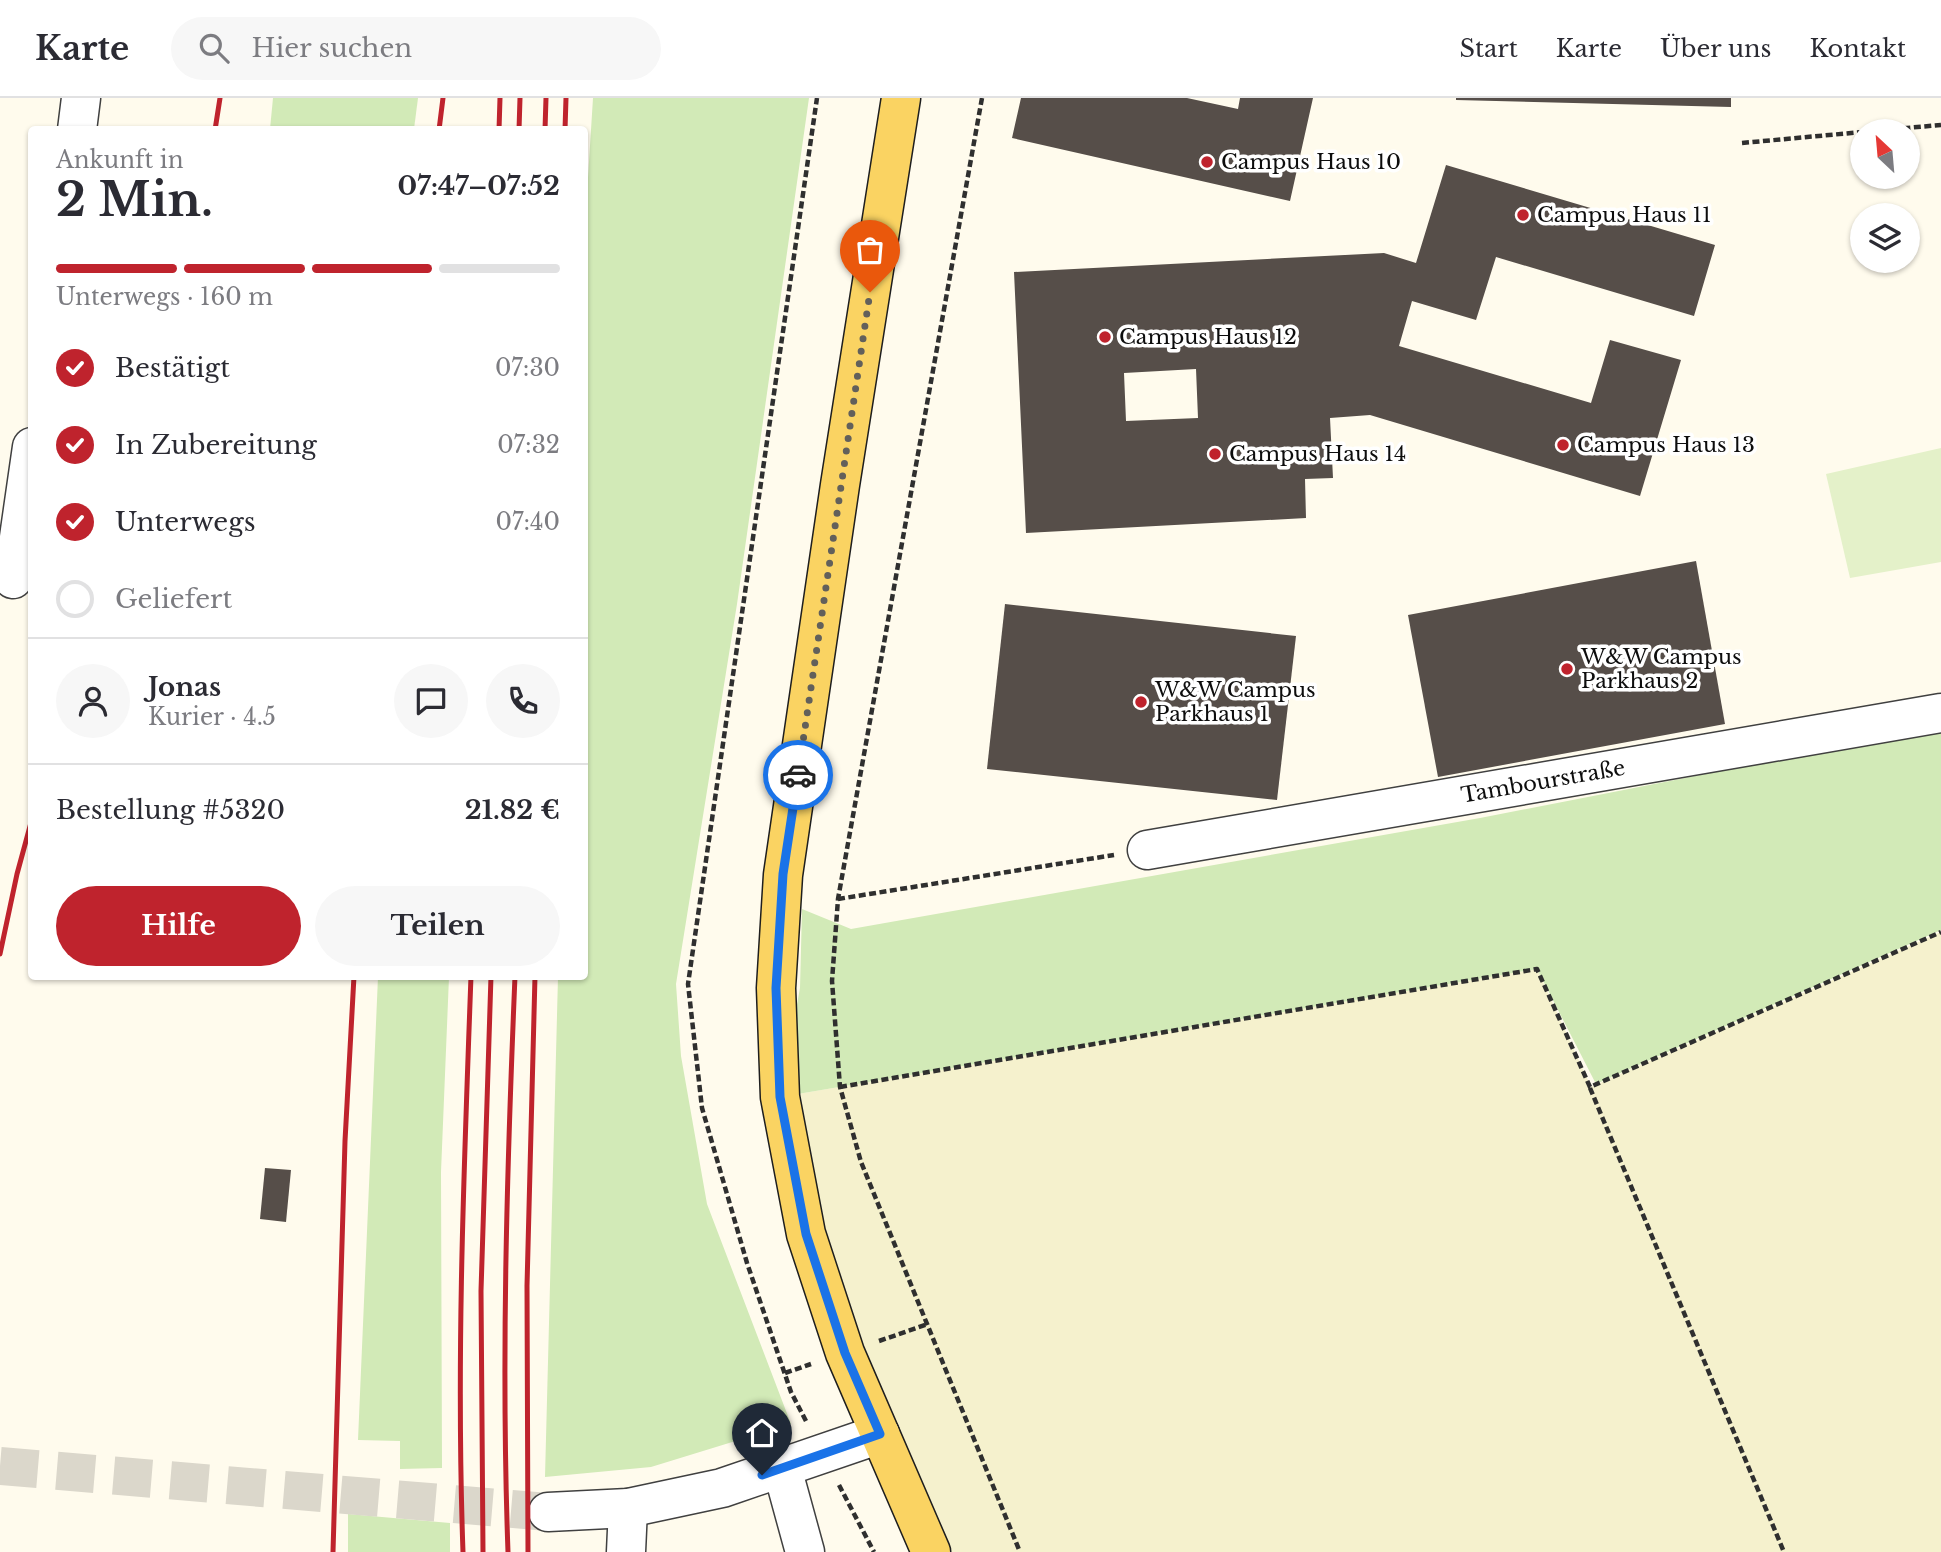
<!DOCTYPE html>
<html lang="de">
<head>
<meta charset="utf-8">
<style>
	body { margin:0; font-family:"Libre Baskerville",serif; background:#f7f7f7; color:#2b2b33; height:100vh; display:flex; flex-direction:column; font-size:26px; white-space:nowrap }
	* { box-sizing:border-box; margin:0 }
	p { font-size:23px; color:#7c7c81 }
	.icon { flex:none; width:38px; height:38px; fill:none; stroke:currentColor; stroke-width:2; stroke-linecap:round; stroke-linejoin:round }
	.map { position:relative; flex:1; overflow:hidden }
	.sheet { position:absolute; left:28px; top:28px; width:560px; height:854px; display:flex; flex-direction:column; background:#fff; border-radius:7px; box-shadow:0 2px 5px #0004 }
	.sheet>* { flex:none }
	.needle { width:46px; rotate:334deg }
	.controls { position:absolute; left:1850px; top:21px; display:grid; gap:14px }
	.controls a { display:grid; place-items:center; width:70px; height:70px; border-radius:50%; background:#fff; box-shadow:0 2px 5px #0004; font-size:35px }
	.pin { position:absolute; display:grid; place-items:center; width:60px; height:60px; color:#fff; margin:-72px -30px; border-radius:50% 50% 50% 0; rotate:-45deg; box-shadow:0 0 7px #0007 }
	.pin .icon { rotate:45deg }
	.courier { position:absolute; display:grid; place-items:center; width:70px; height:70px; margin:-35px; border:5px solid #1a73e8; border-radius:50%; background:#fff; color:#222; box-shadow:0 2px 9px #0007 }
	.head em { font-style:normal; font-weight:700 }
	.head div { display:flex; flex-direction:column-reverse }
	.head { display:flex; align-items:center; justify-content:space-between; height:119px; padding:0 28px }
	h1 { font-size:46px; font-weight:700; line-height:52px }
	.bar { display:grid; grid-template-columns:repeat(4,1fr); gap:10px 7px; align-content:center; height:84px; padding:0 28px }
	.bar i { height:9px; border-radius:5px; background:#e1e1e2 }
	.bar .on { background:#bf232d }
	.bar p { grid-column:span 4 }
	.line { display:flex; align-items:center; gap:18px; padding:0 28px; border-top:2px solid #e1e1e2 }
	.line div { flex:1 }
	.round { display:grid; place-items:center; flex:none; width:74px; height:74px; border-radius:37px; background:#f7f7f7 }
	ol { padding:0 28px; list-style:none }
	li { display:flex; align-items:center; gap:21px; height:77px }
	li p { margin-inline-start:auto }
	li .icon { padding:7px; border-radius:50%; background:#bf232d; color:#fff; stroke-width:4 }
	li:last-child { color:#7c7c81 }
	li i { width:38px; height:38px; border:4px solid #e1e1e2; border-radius:50% }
	.action { display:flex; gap:14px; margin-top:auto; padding:14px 28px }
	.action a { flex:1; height:80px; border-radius:42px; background:#bf232d; color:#fff; font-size:28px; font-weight:700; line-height:80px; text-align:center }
	.action a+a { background:#f7f7f7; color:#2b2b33 }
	header { display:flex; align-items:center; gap:42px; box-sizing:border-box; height:98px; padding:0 35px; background:#fff; border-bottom:2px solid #e1e1e2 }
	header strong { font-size:33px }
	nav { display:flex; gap:38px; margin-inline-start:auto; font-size:24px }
	.search { width:490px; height:63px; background:#f7f7f7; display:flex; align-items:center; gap:18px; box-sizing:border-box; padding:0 24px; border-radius:38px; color:#7c7c81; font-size:26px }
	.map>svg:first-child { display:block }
</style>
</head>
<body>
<header>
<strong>Karte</strong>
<div class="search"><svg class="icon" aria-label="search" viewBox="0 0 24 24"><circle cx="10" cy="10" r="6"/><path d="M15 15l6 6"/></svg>Hier suchen</div>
<nav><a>Start</a><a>Karte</a><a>Über uns</a><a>Kontakt</a></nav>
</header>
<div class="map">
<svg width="1941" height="1454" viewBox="0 0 1941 1454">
	<rect width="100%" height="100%" fill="#fffbed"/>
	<!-- farmland -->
	<polygon fill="#f5f1cd" points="1941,834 1941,1454 931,1454 780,999 1537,871 1591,989"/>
	<!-- green -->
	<g fill="#d2eab7">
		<polygon points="273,0 418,0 414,31 270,31"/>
		<polygon points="593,0 809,0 737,506 676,886 681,958 707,1106 791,1326 651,1369 545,1379 558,879 584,878 584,143"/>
		<polygon points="1941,630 1941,832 1596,986 1537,871 780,999 800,890 802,811 851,831 1480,720"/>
		<polygon points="378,879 449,879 441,1074 442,1370 400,1371 400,1343 358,1342"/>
		<polygon points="348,1416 450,1425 450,1454 348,1454"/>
	</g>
	<!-- pitch -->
	<polygon fill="#e4f1c9" points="1941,350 1941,464 1850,480 1826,376"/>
	<!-- building -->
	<g fill="#564e49" fill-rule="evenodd">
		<polygon points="1021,0 1187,0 1238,11 1240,0 1313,0 1290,103 1012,40"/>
		<polygon points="1456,0 1731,0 1731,9 1456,2"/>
		<path d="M1446 67 1715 147 1694 218 1496 159 1476 222 1412 203 1399 248 1591 305 1610 242 1681 262 1640 398 1370 317 1330 320 1333 380 1305 381 1306 420 1026 435 1014 174 1384 155 1416 165ZM1196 271 1198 320 1126 323 1124 275Z"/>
		<polygon points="1696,463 1725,626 1438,679 1408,517"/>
		<polygon points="1005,506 1296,538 1277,702 987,671"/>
		<polygon points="265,1070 291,1072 286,1124 260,1121"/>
	</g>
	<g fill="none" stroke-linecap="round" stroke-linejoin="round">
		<!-- minor-tunnel -->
		<polyline stroke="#dbd7cb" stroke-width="38" stroke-dasharray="38 19" stroke-linecap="butt" points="0,1368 548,1414"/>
		<!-- minor casing -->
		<g stroke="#404040" stroke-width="41">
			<g id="minor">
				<polyline points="77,32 81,0"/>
				<polyline points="13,481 32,349"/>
				<path id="s1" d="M1147 752 1941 615"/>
				<polyline points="782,1370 805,1454"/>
				<polyline points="548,1414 628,1410 722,1390 880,1336"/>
				<polyline points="626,1454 628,1410"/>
			</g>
		</g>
		<!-- major casing -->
		<g stroke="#1e1e1e" stroke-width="41">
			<polyline id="major" points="901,0 840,387 783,777 776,890 780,999 806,1136 845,1255 931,1454"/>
		</g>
		<!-- path -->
		<g stroke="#2f2f2f" stroke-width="4.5" stroke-dasharray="7 3.5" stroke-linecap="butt">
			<polyline points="982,0 838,801 832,883 840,989 861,1064 1020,1454"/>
			<polyline points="1872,33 1941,27"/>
			<polyline points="1742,45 1862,34"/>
			<polyline points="838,801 1114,757"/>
			<polyline points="840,989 1537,871 1590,989 1941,834"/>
			<polyline points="1590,990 1784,1454"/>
			<polyline points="879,1243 928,1226"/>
			<polyline points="785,1275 811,1266"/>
			<polyline points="806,1323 791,1294 747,1165 702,1010 688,886 817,0"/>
			<polyline points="839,1387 874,1454"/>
		</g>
		<!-- minor -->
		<use href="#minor" stroke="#fff" stroke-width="38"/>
		<!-- major -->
		<use href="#major" stroke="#fad362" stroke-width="38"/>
		<!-- rail -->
		<g stroke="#bf232d" stroke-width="5">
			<polyline points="215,32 220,0"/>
			<polyline points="439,32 443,0"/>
			<polyline points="499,32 500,0"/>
			<polyline points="519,32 520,0"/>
			<polyline points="545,32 546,0"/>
			<polyline points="565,32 566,0"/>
			<polyline points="0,856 17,776 32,721"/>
			<polyline points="333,1454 345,1043 354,878"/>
			<path d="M463 1454C456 1262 464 1070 471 878"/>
			<polyline points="483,1454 481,1193 491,878"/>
			<path d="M508 1454C501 1262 507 1070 515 878"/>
			<polyline points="528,1454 527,1188 535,878"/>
		</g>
	</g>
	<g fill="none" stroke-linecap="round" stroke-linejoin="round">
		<!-- done -->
		<polyline stroke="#62605b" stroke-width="7" stroke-dasharray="0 12.6" points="798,677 870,194"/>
		<!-- route -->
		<polyline stroke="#1a73e8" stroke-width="9" points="762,1377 880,1336 845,1255 806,1136 780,999 776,890 783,776 798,677"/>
	</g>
	<!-- markers -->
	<g fill="#bf232d" stroke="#fff" stroke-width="2.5">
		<circle cx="1207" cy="64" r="7"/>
		<circle cx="1523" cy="117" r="7"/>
		<circle cx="1105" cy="239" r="7"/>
		<circle cx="1563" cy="347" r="7"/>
		<circle cx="1215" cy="356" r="7"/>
		<circle cx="1567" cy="571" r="7"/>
		<circle cx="1141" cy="604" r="7"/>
	</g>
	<g text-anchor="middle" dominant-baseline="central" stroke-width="7" stroke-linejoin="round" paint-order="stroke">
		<!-- poi labels -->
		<g font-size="21" fill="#0d0d0d" stroke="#fff" text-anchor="start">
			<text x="1221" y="64">Campus Haus 10</text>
			<text x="1537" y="117">Campus Haus 11</text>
			<text x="1119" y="239">Campus Haus 12</text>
			<text x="1577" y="347">Campus Haus 13</text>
			<text x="1229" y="356">Campus Haus 14</text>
			<text x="1581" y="559">W&amp;W Campus<tspan x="1581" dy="24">Parkhaus 2</tspan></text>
			<text x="1155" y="592">W&amp;W Campus<tspan x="1155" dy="24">Parkhaus 1</tspan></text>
		</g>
		<!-- street labels -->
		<g font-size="21" fill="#0d0d0d" stroke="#fff">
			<text stroke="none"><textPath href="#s1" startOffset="402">Tambourstraße</textPath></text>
		</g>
	</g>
</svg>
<div class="controls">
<a><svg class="needle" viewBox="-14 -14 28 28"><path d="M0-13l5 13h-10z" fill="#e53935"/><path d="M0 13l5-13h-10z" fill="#7c7c81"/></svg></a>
<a><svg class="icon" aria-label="layers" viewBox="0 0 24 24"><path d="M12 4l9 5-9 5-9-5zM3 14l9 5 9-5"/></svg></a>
</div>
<div class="pin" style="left:870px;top:194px;background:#ea580c"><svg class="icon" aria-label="bag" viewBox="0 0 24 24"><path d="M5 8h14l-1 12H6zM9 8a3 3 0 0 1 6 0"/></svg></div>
<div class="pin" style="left:762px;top:1377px;background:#1f2937"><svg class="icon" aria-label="home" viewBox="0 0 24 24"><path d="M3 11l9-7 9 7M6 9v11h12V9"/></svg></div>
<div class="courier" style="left:798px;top:677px"><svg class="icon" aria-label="car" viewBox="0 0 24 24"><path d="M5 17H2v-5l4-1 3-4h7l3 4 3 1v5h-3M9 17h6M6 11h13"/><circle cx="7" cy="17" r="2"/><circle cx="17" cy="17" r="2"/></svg></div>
<section class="sheet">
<div class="head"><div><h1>2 Min.</h1><p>Ankunft in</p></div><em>07:47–07:52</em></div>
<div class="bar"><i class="on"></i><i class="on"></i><i class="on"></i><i></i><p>Unterwegs · 160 m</p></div>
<ol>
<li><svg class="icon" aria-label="check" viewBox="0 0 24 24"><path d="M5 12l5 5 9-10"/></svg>Bestätigt<p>07:30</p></li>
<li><svg class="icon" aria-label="check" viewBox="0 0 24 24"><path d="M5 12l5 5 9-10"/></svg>In Zubereitung<p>07:32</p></li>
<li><svg class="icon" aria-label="check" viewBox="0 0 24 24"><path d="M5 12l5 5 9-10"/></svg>Unterwegs<p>07:40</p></li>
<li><i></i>Geliefert</li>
</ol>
<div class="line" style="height:126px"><a class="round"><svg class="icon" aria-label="person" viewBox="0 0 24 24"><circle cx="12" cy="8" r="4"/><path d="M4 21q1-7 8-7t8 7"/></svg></a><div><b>Jonas</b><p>Kurier · 4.5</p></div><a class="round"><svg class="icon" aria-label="chat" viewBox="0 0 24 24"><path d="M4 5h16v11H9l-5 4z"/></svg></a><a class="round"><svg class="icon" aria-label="phone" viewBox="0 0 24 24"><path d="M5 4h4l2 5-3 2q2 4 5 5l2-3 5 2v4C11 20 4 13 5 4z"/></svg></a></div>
<div class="line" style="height:91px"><div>Bestellung #5320</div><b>21.82 €</b></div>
<div class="action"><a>Hilfe</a><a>Teilen</a></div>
</section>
</div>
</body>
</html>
